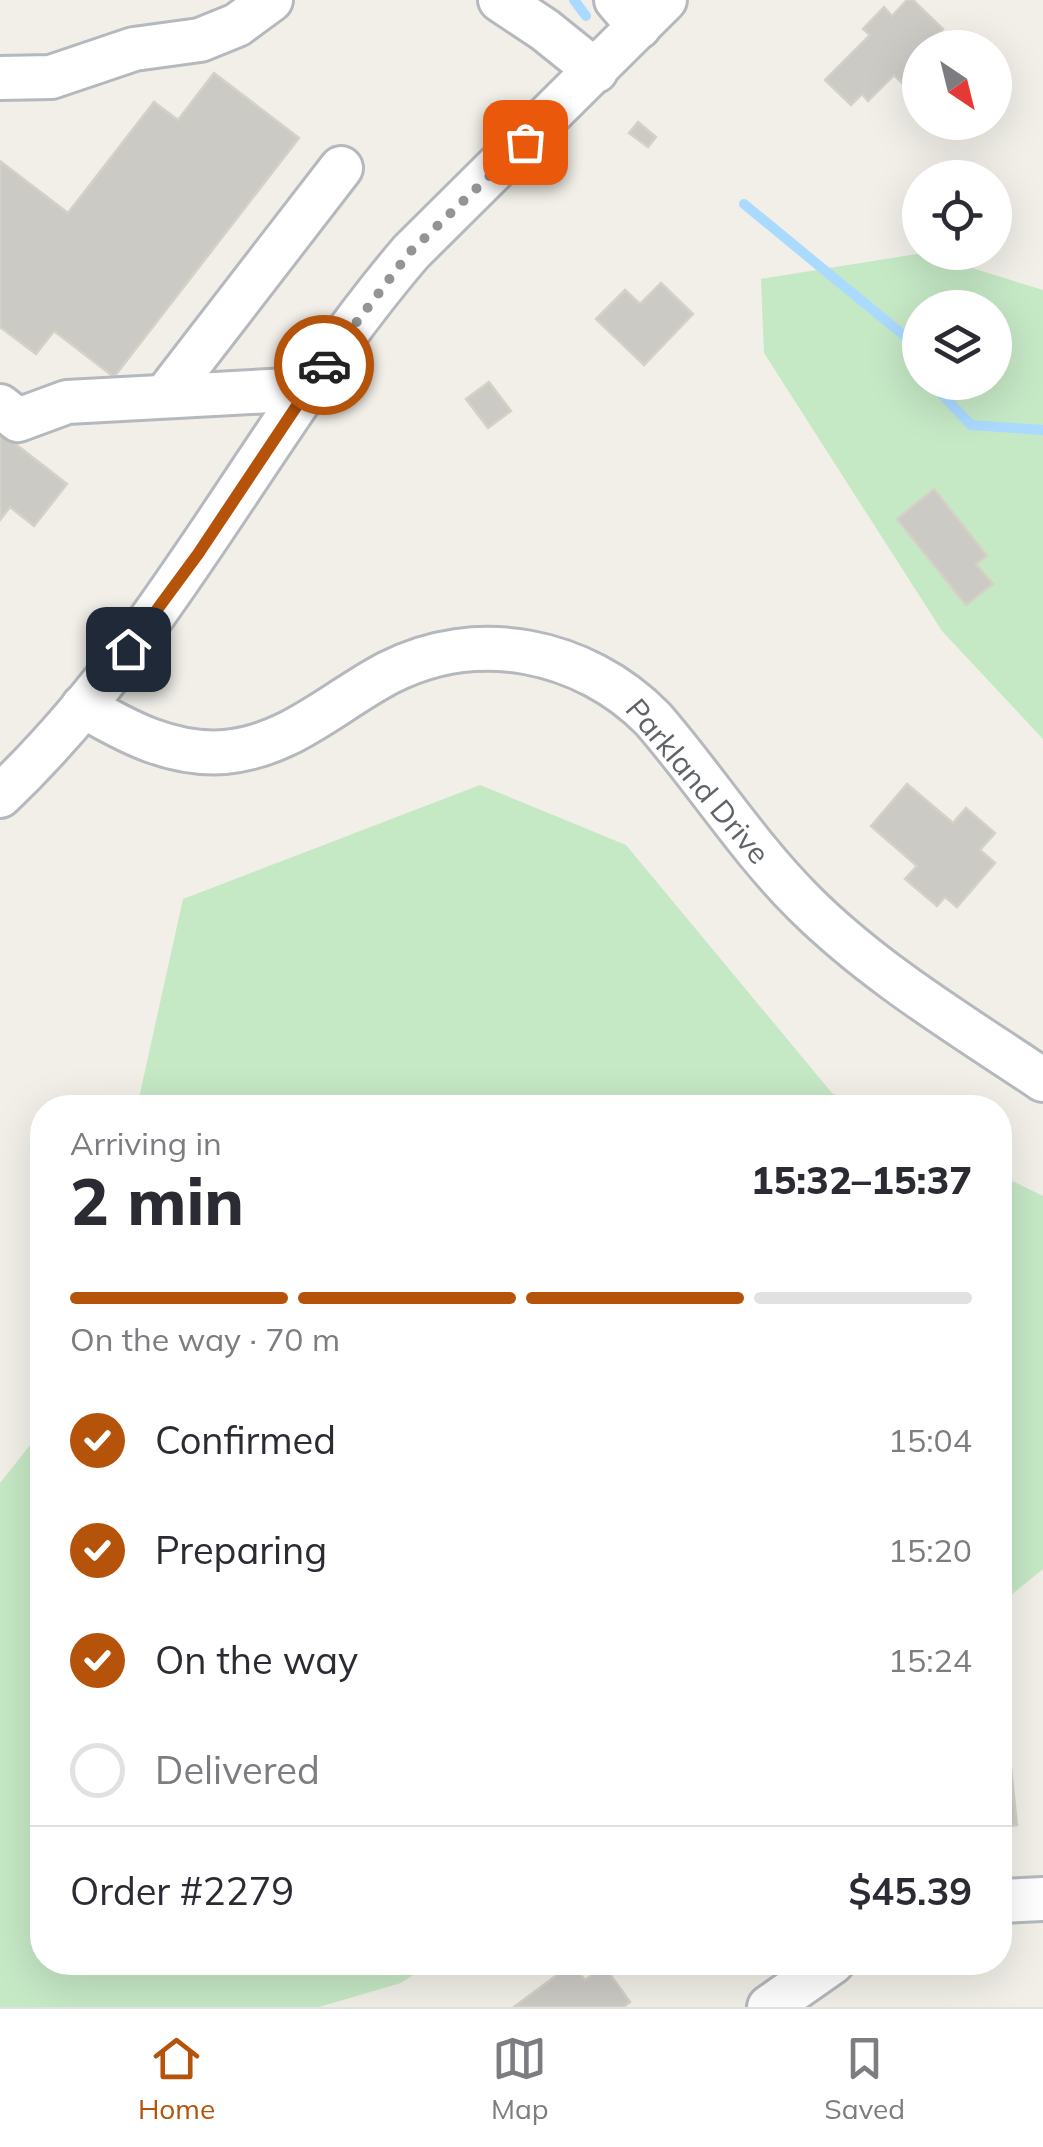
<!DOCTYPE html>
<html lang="en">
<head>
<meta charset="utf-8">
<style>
	body { margin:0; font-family:Mulish,sans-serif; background:#f2f2f3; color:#2b2b33; height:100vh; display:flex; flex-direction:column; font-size:38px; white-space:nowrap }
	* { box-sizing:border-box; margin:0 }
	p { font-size:32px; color:#7c7c81 }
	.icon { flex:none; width:55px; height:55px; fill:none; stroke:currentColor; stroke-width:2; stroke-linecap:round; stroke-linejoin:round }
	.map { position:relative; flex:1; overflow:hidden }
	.details { position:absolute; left:30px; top:1095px; width:982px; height:880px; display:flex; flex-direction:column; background:#fff; border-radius:40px; box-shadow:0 10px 40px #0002 }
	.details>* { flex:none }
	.needle { width:65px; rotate:145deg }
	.controls { position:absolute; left:902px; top:30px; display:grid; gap:20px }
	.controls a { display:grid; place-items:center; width:110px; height:110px; border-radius:50%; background:#fff; box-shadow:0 10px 40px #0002; font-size:50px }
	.pin { position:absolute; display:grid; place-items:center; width:85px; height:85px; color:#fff; margin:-42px; border-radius:20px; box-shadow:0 5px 15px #0006 }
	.courier { position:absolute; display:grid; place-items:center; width:100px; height:100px; margin:-50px; border:8px solid #b45309; border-radius:50%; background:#fff; color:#222; box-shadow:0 2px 12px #0007 }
	.summary em { font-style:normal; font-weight:800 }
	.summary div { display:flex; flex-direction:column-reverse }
	.summary { display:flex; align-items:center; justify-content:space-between; height:170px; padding:0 40px }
	h1 { font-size:65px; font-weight:800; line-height:75px }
	.bar { display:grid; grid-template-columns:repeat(4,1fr); gap:15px 10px; align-content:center; height:120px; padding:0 40px }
	.bar i { height:12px; border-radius:8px; background:#e1e1e2 }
	.bar .current { background:#b45309 }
	.bar p { grid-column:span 4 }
	.line { display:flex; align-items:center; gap:25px; padding:0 40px; border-top:2px solid #e1e1e2 }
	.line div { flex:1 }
	ol { padding:0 40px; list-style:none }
	li { display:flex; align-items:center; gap:30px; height:110px }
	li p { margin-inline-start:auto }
	li .icon { padding:10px; border-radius:50%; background:#b45309; color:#fff; stroke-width:4 }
	li:last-child { color:#7c7c81 }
	li i { width:55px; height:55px; border:5px solid #e1e1e2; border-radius:50% }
	.tabs { display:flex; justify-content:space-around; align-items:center; height:140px; border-top:2px solid #e1e1e2; background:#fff; font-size:28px; color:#7c7c81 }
	.tabs a { display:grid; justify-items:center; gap:5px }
	.tabs .current { color:#b45309 }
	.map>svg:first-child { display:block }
</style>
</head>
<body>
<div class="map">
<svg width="1043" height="2007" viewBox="0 0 1043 2007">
	<rect width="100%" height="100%" fill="#f1efe8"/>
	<!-- green -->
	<g fill="#c5e8c5" fill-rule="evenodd">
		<path d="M923 253 1043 290V739L942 631 764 353 761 279ZM920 308H995V382H920Z"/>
		<polygon points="480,785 626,845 832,1093 862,1107 137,1107 183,899"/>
		<polygon points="1000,1175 1043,1196 1043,1569 1000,1604"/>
		<polygon points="42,1430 42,1962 431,1963 401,1983 319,2007 0,2007 0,1483"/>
	</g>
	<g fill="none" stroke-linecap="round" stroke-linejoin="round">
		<!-- stream -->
		<g stroke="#aadaff" stroke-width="10">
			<polyline points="574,0 586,16"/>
			<polyline points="744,204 907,338 920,371"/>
			<polyline points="930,382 971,425 1043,430"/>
		</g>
	</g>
	<!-- building -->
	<g fill="#cccac5" stroke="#d6d1c6" stroke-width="2.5">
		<polygon points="907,0 913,0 943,29 934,39 942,48 920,48 920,73 906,87 894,75 868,101 862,94 851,105 825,80 870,35 863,29 884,7 892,16"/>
		<polygon points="214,73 299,138 114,377 54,331 36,354 0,327 0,161 68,213 154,102 178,120"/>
		<polygon points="638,122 656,137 648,147 629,133"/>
		<polygon points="661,283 693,314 644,365 596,319 625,290 640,304"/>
		<polygon points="489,382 511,411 488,428 466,399"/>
		<polygon points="0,432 67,484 34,526 10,507 0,520"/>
		<polygon points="934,489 987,556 976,564 993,584 966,605 897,519"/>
		<polygon points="907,784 953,823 966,808 995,833 980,850 995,863 957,907 945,897 937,906 905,879 917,866 871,826"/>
		<polygon points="1010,1760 1017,1825 1000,1827 1000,1761"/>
		<polygon points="572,1964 585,1980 604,1966 630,2002 623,2007 514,2007"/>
	</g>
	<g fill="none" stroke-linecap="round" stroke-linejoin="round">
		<!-- minor casing -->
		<g stroke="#b5b8bc" stroke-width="48">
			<g id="minor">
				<polyline points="500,0 545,30 596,71"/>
				<polyline points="616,0 639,27"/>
				<polyline points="0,78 51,77 134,49 200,40 237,25 271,0"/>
				<polyline points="165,396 341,168"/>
				<polyline points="0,406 18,420 67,402 307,389"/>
				<path d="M83 706C127 732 172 756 225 752 290 746 333 702 388 673 477 627 584 649 653 719 705 779 747 846 804 903 874 973 961 1025 1043 1080"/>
				<path d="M0 796C167 638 263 425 411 252L665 0"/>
				<polyline points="1000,1901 1043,1899"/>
				<polyline points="769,2007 833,1962"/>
			</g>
		</g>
		<!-- minor -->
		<use href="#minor" stroke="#fff" stroke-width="42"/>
	</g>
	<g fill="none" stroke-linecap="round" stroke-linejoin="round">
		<!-- done -->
		<polyline stroke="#929495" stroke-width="10" stroke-dasharray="0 18" points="324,365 410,252 525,142"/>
		<!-- route -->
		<polyline stroke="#b45309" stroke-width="12" points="128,649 198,554 324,365"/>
	</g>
	<g text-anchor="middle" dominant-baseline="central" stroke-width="8" stroke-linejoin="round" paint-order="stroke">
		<!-- street labels -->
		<g font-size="30" fill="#5f6368" stroke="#fff">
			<text transform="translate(698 781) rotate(50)">Parkland Drive</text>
		</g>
	</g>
</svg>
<div class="controls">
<a><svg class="needle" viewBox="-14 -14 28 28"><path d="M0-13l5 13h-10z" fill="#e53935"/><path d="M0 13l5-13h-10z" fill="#7c7c81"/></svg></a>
<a><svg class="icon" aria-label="locate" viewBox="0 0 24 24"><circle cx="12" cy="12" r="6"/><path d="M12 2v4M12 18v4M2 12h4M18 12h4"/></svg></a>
<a><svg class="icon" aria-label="layers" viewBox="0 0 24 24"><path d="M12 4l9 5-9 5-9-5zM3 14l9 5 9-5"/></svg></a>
</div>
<div class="pin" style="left:525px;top:142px;background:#ea580c"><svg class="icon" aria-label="bag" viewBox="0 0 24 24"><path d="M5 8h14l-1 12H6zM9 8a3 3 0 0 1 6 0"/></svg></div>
<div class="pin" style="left:128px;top:649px;background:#1f2937"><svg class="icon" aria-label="home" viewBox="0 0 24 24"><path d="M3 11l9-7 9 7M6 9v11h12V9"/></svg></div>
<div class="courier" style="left:324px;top:365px"><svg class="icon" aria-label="car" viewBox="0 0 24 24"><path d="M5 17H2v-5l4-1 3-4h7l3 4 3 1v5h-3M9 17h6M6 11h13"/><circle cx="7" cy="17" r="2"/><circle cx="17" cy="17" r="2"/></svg></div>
<section class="details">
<div class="summary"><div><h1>2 min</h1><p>Arriving in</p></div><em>15:32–15:37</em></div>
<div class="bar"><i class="current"></i><i class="current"></i><i class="current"></i><i></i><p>On the way · 70 m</p></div>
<ol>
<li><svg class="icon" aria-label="check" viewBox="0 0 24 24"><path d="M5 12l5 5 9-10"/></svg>Confirmed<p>15:04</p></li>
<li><svg class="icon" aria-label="check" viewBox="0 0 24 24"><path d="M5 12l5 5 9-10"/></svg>Preparing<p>15:20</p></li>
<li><svg class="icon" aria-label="check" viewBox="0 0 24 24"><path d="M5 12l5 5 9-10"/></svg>On the way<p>15:24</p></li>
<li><i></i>Delivered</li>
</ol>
<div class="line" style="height:130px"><div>Order #2279</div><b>$45.39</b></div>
</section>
</div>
<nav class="tabs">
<a class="current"><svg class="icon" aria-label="home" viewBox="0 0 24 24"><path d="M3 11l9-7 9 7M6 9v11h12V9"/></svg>Home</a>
<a><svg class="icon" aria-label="map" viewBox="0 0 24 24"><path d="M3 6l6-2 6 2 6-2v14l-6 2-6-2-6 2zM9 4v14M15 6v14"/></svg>Map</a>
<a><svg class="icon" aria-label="saved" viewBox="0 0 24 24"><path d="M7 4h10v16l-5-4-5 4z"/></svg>Saved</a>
</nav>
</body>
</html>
